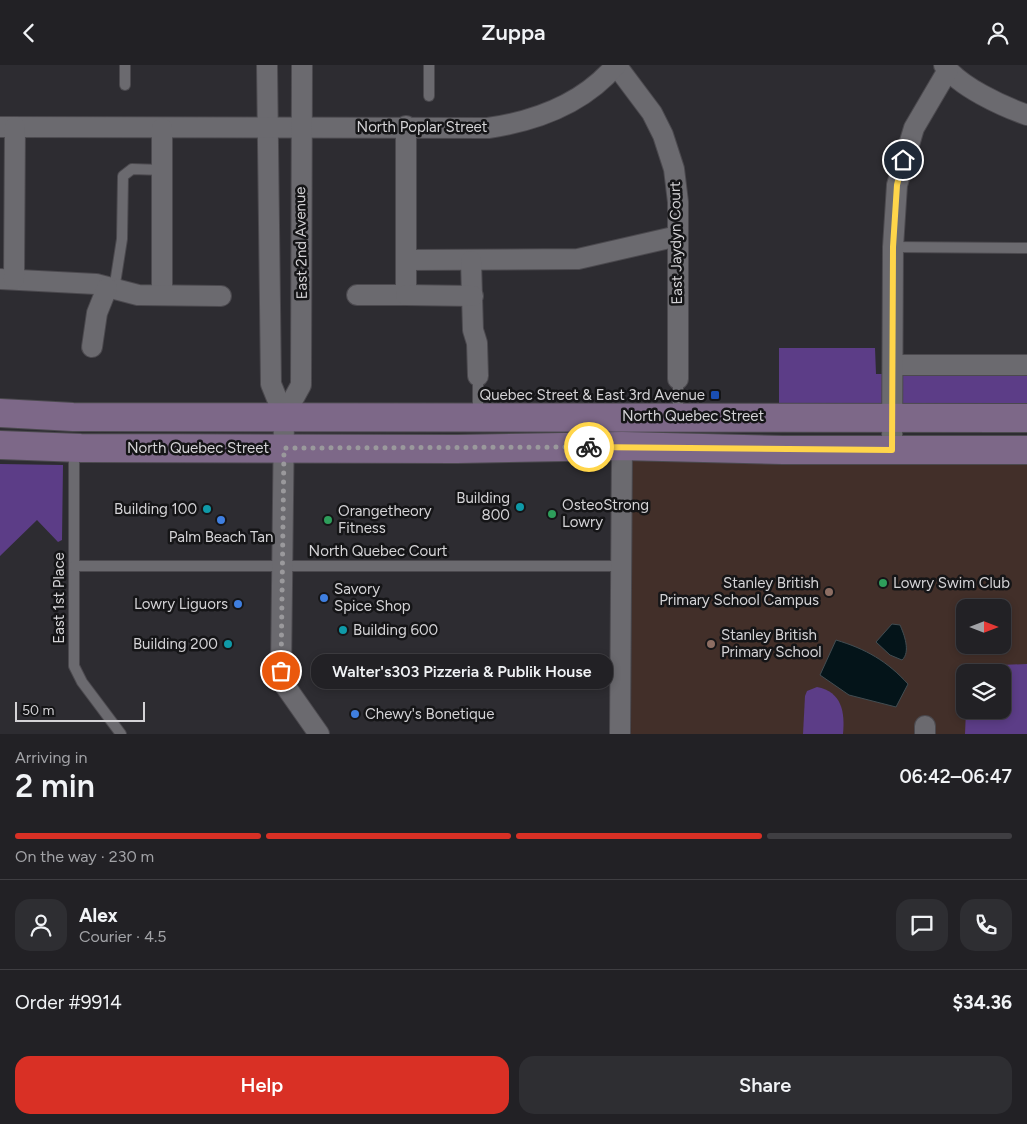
<!DOCTYPE html>
<html lang="en">
<head>
<meta charset="utf-8">
<style>
	body { margin:0; font-family:Figtree,sans-serif; background:#2e2e32; color:#f1f3f6; height:100vh; display:flex; flex-direction:column; font-size:19px; white-space:nowrap }
	* { box-sizing:border-box; margin:0 }
	p { font-size:16px; color:#a2a3a7 }
	.icon { flex:none; width:28px; height:28px; fill:none; stroke:currentColor; stroke-width:2; stroke-linecap:round; stroke-linejoin:round }
	.map { position:relative; height:669px; overflow:hidden }
	.details { display:flex; flex-direction:column; background:#222125; flex:1 }
	.details>* { flex:none }
	.needle { width:32px; rotate:90deg }
	.fabs { position:absolute; left:956px; top:534px; display:grid; gap:10px }
	.fabs a { display:grid; place-items:center; width:55px; height:55px; border-radius:10px; background:#222125; box-shadow:0 2px 8px #0003,0 0 0 1px #3f3e42; font-size:25px }
	.scale { position:absolute; left:15px; bottom:12px; width:130px; box-sizing:border-box; padding-left:5px; border:2px solid #d4d3d6; border-top:0; font-size:14px; line-height:18px; white-space:nowrap; color:#d4d3d6; -webkit-text-stroke:4px #151517; paint-order:stroke }
	.pin { position:absolute; display:grid; place-items:center; width:42px; height:42px; color:#fff; margin:-21px; border:2px solid #fff; border-radius:50%; box-shadow:0 1px 5px #0007 }
	.courier { position:absolute; display:grid; place-items:center; width:50px; height:50px; margin:-25px; border:4px solid #ffd54a; border-radius:50%; background:#fff; color:#222; box-shadow:0 1px 6px #0007 }
	.bubble { position:absolute; height:35px; border-radius:15px; background:#222125; box-shadow:0 2px 8px #0003,0 0 0 1px #3f3e42; font-size:16px; font-weight:600; line-height:35px; text-align:center }
	.headline em { font-style:normal; font-weight:600 }
	.headline div { display:flex; flex-direction:column-reverse }
	.headline { display:flex; align-items:center; justify-content:space-between; height:85px; padding:0 15px }
	h1 { font-size:32px; font-weight:600; line-height:38px }
	.bar { display:grid; grid-template-columns:repeat(4,1fr); gap:8px 5px; align-content:center; height:60px; padding:0 15px }
	.bar i { height:6px; border-radius:4px; background:#3f3e42 }
	.bar .current { background:#d93025 }
	.bar p { grid-column:span 4 }
	.line { display:flex; align-items:center; gap:12px; padding:0 15px; border-top:1px solid #3f3e42 }
	.line div { flex:1 }
	.round { display:grid; place-items:center; flex:none; width:52px; height:52px; border-radius:15px; background:#2e2e32 }
	.primary-button { display:flex; gap:10px; margin-top:auto; padding:10px 15px }
	.primary-button a { flex:1; height:58px; border-radius:15px; background:#d93025; color:#fff; font-size:20px; font-weight:600; line-height:58px; text-align:center }
	.primary-button a+a { background:#2e2e32; color:#f1f3f6 }
	header { display:flex; justify-content:space-between; align-items:center; height:65px; padding:0 15px; background:#222125; font-size:22px; font-weight:600 }
	.map>svg:first-child { display:block }
</style>
</head>
<body>
<header><svg class="icon" aria-label="back" viewBox="0 0 24 24"><path d="M15 5l-7 7 7 7"/></svg>Zuppa<svg class="icon" aria-label="person" viewBox="0 0 24 24"><circle cx="12" cy="8" r="4"/><path d="M4 21q1-7 8-7t8 7"/></svg></header>
<div class="map">
<svg width="1027" height="669" viewBox="0 0 1027 669">
	<rect width="100%" height="100%" fill="#2d2c31"/>
	<!-- education -->
	<path fill="#422f29" fill-rule="evenodd" d="M632 390 1027 391V669H631ZM965 542H1002V580H965ZM965 608H1002V645H965Z"/>
	<!-- green -->
	<g fill="#5c3d87">
		<polygon points="779,283 875,283 876,309 1027,309 1027,341 779,341"/>
		<polygon points="0,399 63,400 62,475 58,477 37,455 0,491"/>
		<polygon points="1027,599 1027,669 965,669 966,645 1002,645 1001,600"/>
		<path d="M817 622C842 627 845 647 843 669H803L805 631 807 626Z"/>
	</g>
	<!-- water -->
	<g fill="#041419" stroke="#424d52">
		<path d="M892 559 900 560C904 569 911 587 902 595L890 590 876 577Z"/>
		<path d="M836 575C866 584 887 596 908 619L896 642 849 630 820 610Z"/>
	</g>
	<g fill="none" stroke-linecap="round" stroke-linejoin="round">
		<!-- lane casing -->
		<g stroke="#4b494e" stroke-width="12">
			<g id="lane">
				<polyline points="125,0 125,20"/>
				<polyline points="429,31 429,0"/>
				<polyline points="893,182 1027,183"/>
				<polyline points="114,225 122,174 123,111 132,104 162,105"/>
				<polyline points="478,311 478,350"/>
				<polyline points="678,314 678,351"/>
				<polyline points="74,385 74,601 82,617 121,669"/>
				<polyline points="74,501 622,501"/>
			</g>
		</g>
		<!-- street casing -->
		<g stroke="#4b494e" stroke-width="22">
			<g id="street">
				<polyline points="267,0 271,319 284,351 281,606 286,622 319,669"/>
				<polyline points="616,0 652,48 663,70 674,104 678,137 678,314"/>
				<path d="M944 0C960 22 1002 41 1027 50"/>
				<path d="M0 62 488 63C536 56 584 38 616 0"/>
				<polyline points="162,63 162,230"/>
				<polyline points="406,195 578,194 678,171"/>
				<polyline points="471,196 473,265 477,278 478,311"/>
				<polyline points="0,214 96,219 138,230 221,231"/>
				<polyline points="14,214 15,62"/>
				<polyline points="357,230 406,230 406,61"/>
				<polyline points="406,230 473,231"/>
				<polyline points="92,282 97,248 107,223"/>
				<polyline points="893,300 1027,300"/>
				<polyline points="284,351 301,320 302,0"/>
				<polyline points="892,385 893,182 897,120 914,63 948,5"/>
				<polyline points="620,669 622,381"/>
				<polyline points="925,669 925,661"/>
			</g>
		</g>
		<!-- secondary casing -->
		<g stroke="#4b494e" stroke-width="30">
			<g id="secondary">
				<polyline points="0,348 73,352 1027,353"/>
				<polyline points="0,380 81,383 457,384 622,381 783,385 1027,385"/>
			</g>
		</g>
		<!-- lane -->
		<use href="#lane" stroke="#6b6a6f" stroke-width="10"/>
		<!-- street -->
		<use href="#street" stroke="#6b6a6f" stroke-width="20"/>
		<!-- secondary -->
		<use href="#secondary" stroke="#7d6888" stroke-width="28"/>
	</g>
	<g fill="none" stroke-linecap="round" stroke-linejoin="round">
		<!-- done -->
		<polyline stroke="#9a999c" stroke-width="5" stroke-dasharray="0 9" points="281,606 284,383 589,382"/>
		<!-- route -->
		<polyline stroke="#ffd54a" stroke-width="6" points="589,382 892,385 893,182 897,120 903,95"/>
	</g>
	<!-- markers -->
	<rect fill="#1a4fb4" stroke="#151517" stroke-width="2" x="710" y="325" width="10" height="10" rx="2.5"/>
	<g fill="#0f9aa8" stroke="#151517" stroke-width="2">
		<circle cx="520" cy="442" r="5"/>
		<circle cx="207" cy="444" r="5"/>
		<circle cx="343" cy="565" r="5"/>
		<circle cx="228" cy="579" r="5"/>
	</g>
	<g fill="#2e9e5b" stroke="#151517" stroke-width="2">
		<circle cx="552" cy="449" r="5"/>
		<circle cx="328" cy="455" r="5"/>
		<circle cx="883" cy="518" r="5"/>
	</g>
	<g fill="#3f7fe0" stroke="#151517" stroke-width="2">
		<circle cx="221" cy="455" r="5"/>
		<circle cx="324" cy="533" r="5"/>
		<circle cx="238" cy="539" r="5"/>
		<circle cx="355" cy="649" r="5"/>
	</g>
	<g fill="#8d6e63" stroke="#151517" stroke-width="2">
		<circle cx="829" cy="527" r="5"/>
		<circle cx="711" cy="579" r="5"/>
	</g>
	<g text-anchor="middle" dominant-baseline="central" stroke-width="5" stroke-linejoin="round" paint-order="stroke">
		<!-- street labels -->
		<g font-size="15" fill="#d4d3d6" stroke="#151517">
			<text x="422" y="62">North Poplar Street</text>
			<text transform="translate(301 178) rotate(-91)">East 2nd Avenue</text>
			<text transform="translate(676 178) rotate(-91)">East Jaydyn Court</text>
			<text x="693" y="351">North Quebec Street</text>
			<text x="198" y="383">North Quebec Street</text>
			<text x="378" y="486">North Quebec Court</text>
			<text transform="translate(59 533) rotate(-90)">East 1st Place</text>
		</g>
		<!-- poi labels -->
		<g font-size="15" fill="#d4d3d6" stroke="#151517" text-anchor="start">
			<text x="705" y="330" text-anchor="end">Quebec Street &amp; East 3rd Avenue</text>
			<text x="510" y="433" text-anchor="end">Building<tspan x="510" dy="17">800</tspan></text>
			<text x="562" y="440">OsteoStrong<tspan x="562" dy="17">Lowry</tspan></text>
			<text x="197" y="444" text-anchor="end">Building 100</text>
			<text x="338" y="446">Orangetheory<tspan x="338" dy="17">Fitness</tspan></text>
			<text x="221" y="472" text-anchor="middle">Palm Beach Tan</text>
			<text x="819" y="518" text-anchor="end">Stanley British<tspan x="819" dy="17">Primary School Campus</tspan></text>
			<text x="893" y="518">Lowry Swim Club</text>
			<text x="334" y="524">Savory<tspan x="334" dy="17">Spice Shop</tspan></text>
			<text x="228" y="539" text-anchor="end">Lowry Liguors</text>
			<text x="353" y="565">Building 600</text>
			<text x="721" y="570">Stanley British<tspan x="721" dy="17">Primary School</tspan></text>
			<text x="218" y="579" text-anchor="end">Building 200</text>
			<text x="365" y="649">Chewy's Bonetique</text>
		</g>
	</g>
</svg>
<div class="fabs">
<a><svg class="needle" viewBox="-14 -14 28 28"><path d="M0-13l5 13h-10z" fill="#e53935"/><path d="M0 13l5-13h-10z" fill="#a2a3a7"/></svg></a>
<a><svg class="icon" aria-label="layers" viewBox="0 0 24 24"><path d="M12 4l9 5-9 5-9-5zM3 14l9 5 9-5"/></svg></a>
</div>
<div class="scale">50 m</div>
<div class="pin" style="left:281px;top:606px;background:#ea580c"><svg class="icon" aria-label="bag" viewBox="0 0 24 24"><path d="M5 8h14l-1 12H6zM9 8a3 3 0 0 1 6 0"/></svg></div>
<div class="pin" style="left:903px;top:95px;background:#1f2937"><svg class="icon" aria-label="home" viewBox="0 0 24 24"><path d="M3 11l9-7 9 7M6 9v11h12V9"/></svg></div>
<div class="courier" style="left:589px;top:382px"><svg class="icon" aria-label="bike" viewBox="0 0 24 24"><circle cx="6" cy="16" r="4"/><circle cx="18" cy="16" r="4"/><path d="M6 16l4-8h5l3 8M10 8l3 8H6M13 5h3"/></svg></div>
<div class="bubble" style="left:311px;top:589px;width:302px">Walter's303 Pizzeria &amp; Publik House</div>
</div>
<section class="details">
<div class="headline"><div><h1>2 min</h1><p>Arriving in</p></div><em>06:42–06:47</em></div>
<div class="bar"><i class="current"></i><i class="current"></i><i class="current"></i><i></i><p>On the way · 230 m</p></div>
<div class="line" style="height:90px"><a class="round"><svg class="icon" aria-label="person" viewBox="0 0 24 24"><circle cx="12" cy="8" r="4"/><path d="M4 21q1-7 8-7t8 7"/></svg></a><div><b>Alex</b><p>Courier · 4.5</p></div><a class="round"><svg class="icon" aria-label="chat" viewBox="0 0 24 24"><path d="M4 5h16v11H9l-5 4z"/></svg></a><a class="round"><svg class="icon" aria-label="phone" viewBox="0 0 24 24"><path d="M5 4h4l2 5-3 2q2 4 5 5l2-3 5 2v4C11 20 4 13 5 4z"/></svg></a></div>
<div class="line" style="height:65px"><div>Order #9914</div><b>$34.36</b></div>
<div class="primary-button"><a>Help</a><a>Share</a></div>
</section>
</body>
</html>
